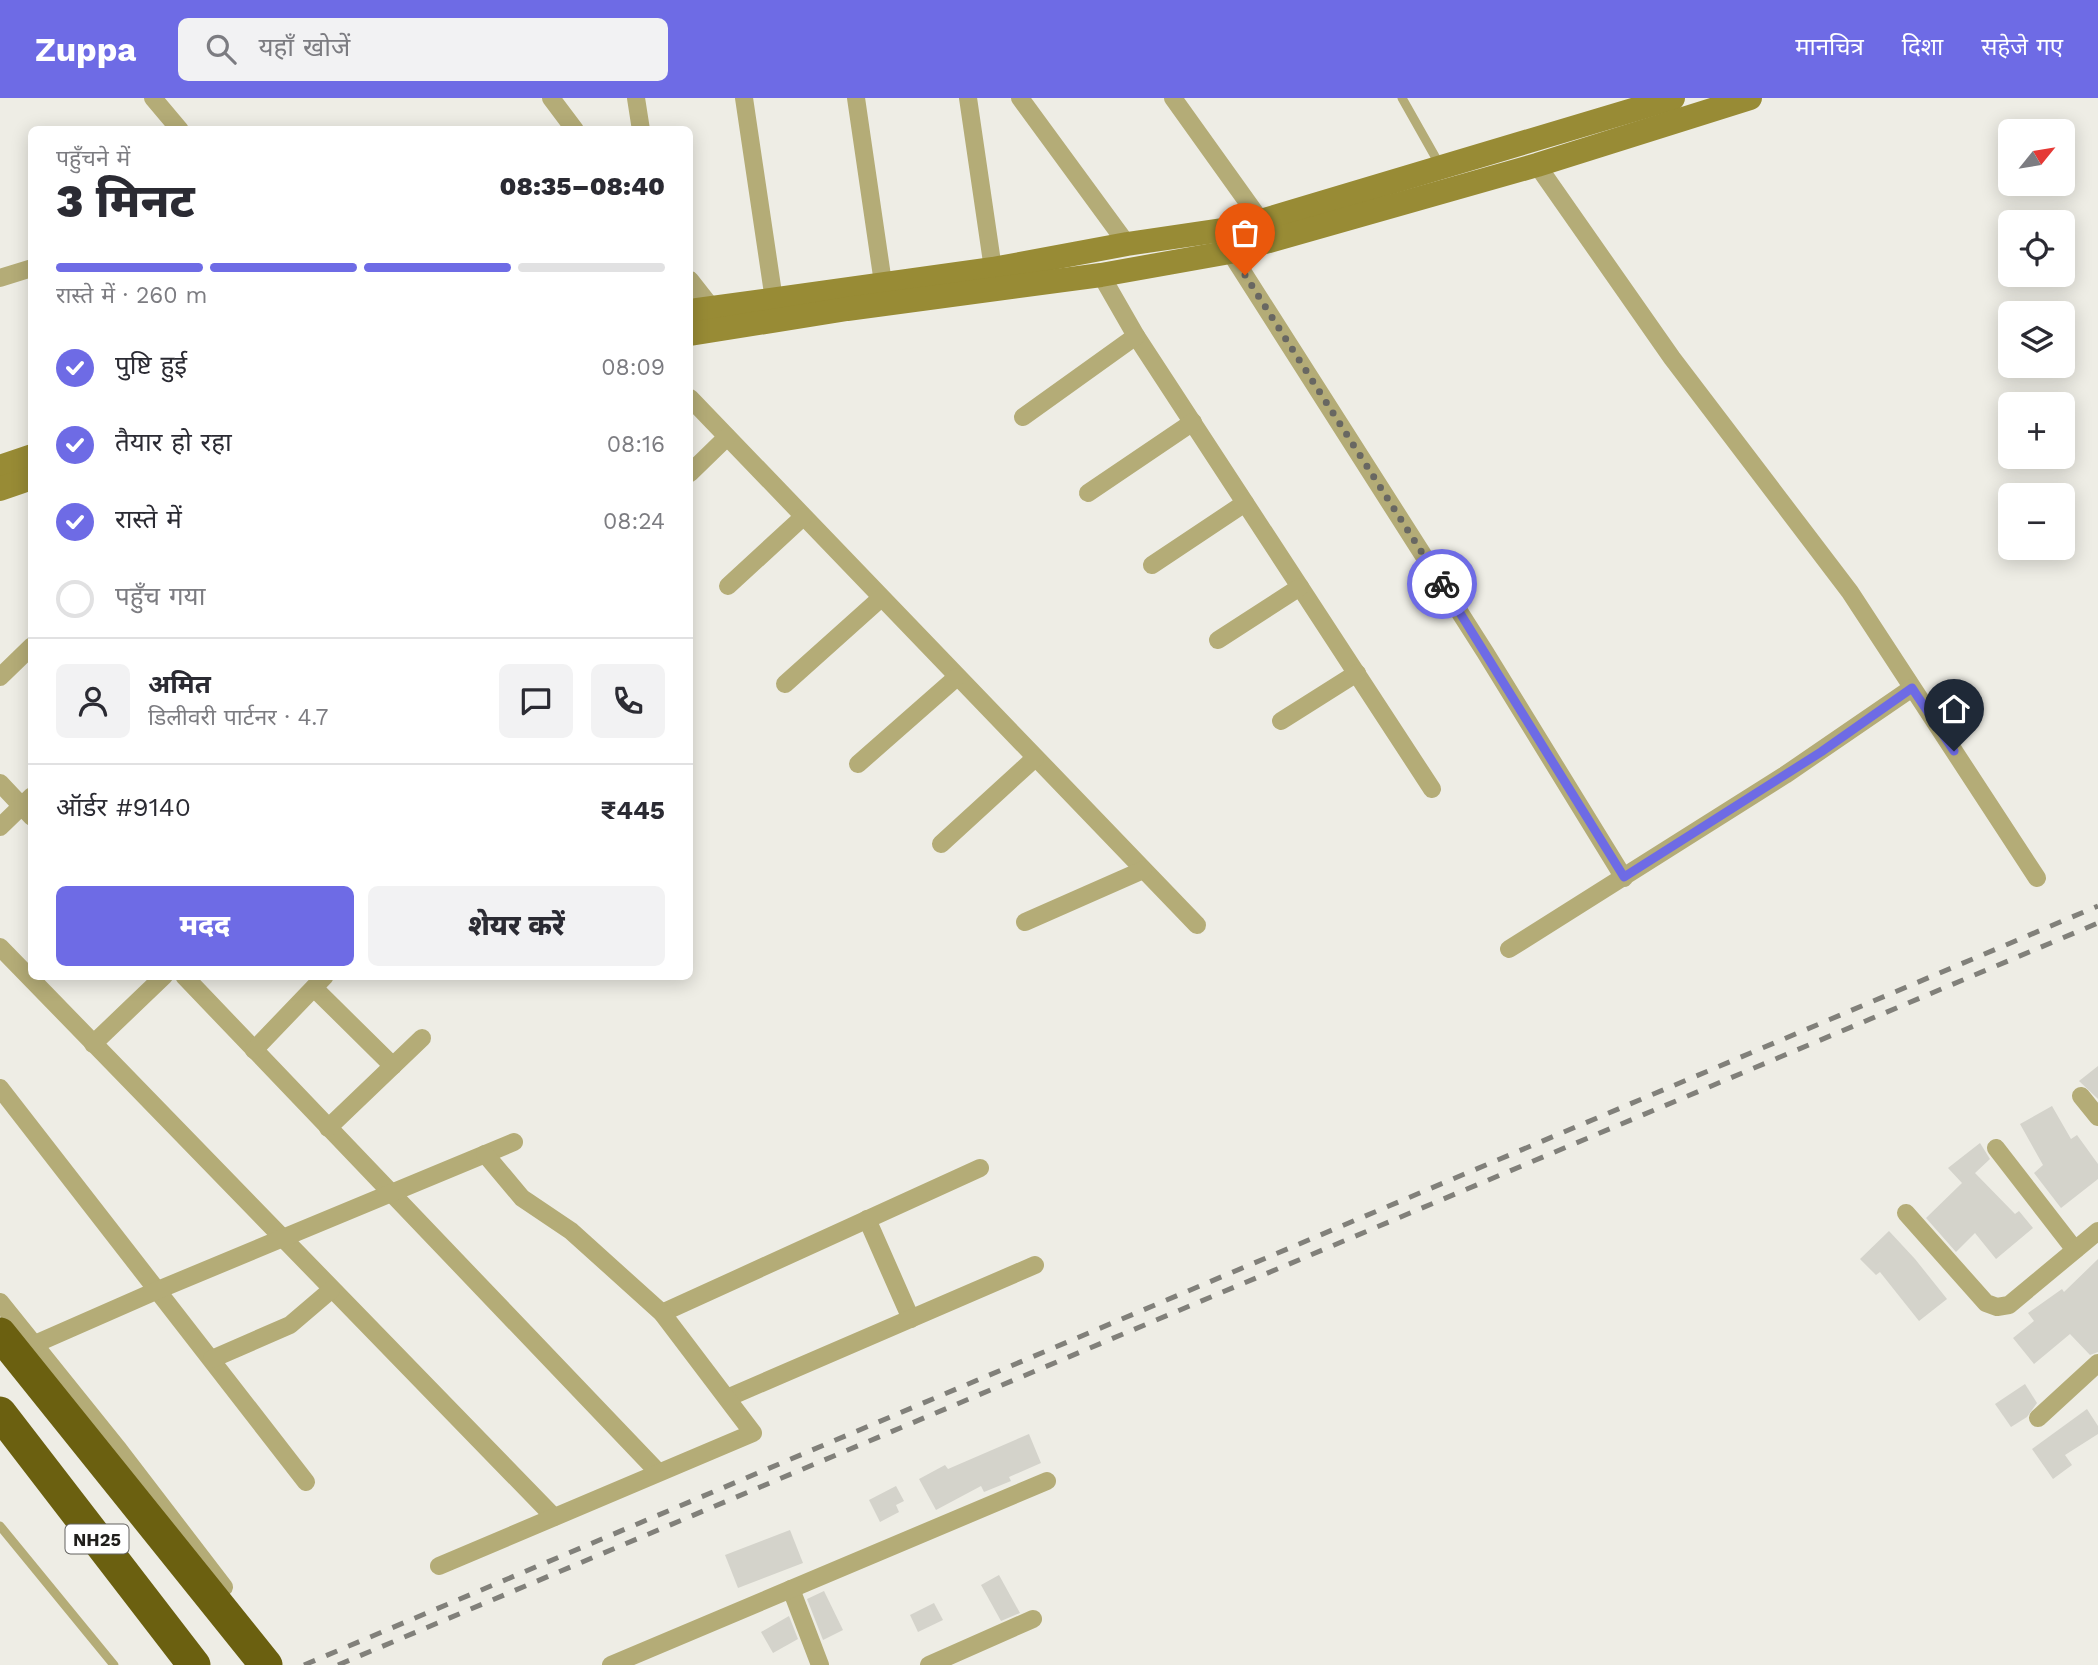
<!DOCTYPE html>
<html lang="hi">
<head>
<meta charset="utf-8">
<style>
	body { margin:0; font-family:"Work Sans","Noto Sans Devanagari",sans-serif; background:#f2f2f3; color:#2b2b33; height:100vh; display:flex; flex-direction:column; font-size:26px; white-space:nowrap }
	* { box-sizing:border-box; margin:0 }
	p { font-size:23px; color:#7c7c81 }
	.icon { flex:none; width:38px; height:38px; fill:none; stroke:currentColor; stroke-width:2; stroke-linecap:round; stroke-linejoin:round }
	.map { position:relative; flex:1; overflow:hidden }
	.sheet { position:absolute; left:28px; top:28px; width:665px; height:854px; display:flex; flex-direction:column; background:#fff; border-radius:10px; box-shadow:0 4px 18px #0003 }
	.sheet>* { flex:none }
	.needle { width:46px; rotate:60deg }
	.fabs { position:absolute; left:1998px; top:21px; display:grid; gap:14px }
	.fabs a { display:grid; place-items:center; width:77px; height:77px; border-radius:10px; background:#fff; box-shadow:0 4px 18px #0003; font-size:35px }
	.pin { position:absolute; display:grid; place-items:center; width:60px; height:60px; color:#fff; margin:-72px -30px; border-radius:50% 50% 50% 0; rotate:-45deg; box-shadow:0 0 7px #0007 }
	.pin .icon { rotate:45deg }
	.courier { position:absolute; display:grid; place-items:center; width:70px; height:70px; margin:-35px; border:5px solid #6e6be5; border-radius:50%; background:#fff; color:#222; box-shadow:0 2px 9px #0007 }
	.summary em { font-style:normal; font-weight:800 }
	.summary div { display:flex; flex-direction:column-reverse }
	.summary { display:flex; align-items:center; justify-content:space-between; height:119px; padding:0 28px }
	h1 { font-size:46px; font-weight:800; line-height:52px }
	.bar { display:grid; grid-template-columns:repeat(4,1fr); gap:10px 7px; align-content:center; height:84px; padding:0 28px }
	.bar i { height:9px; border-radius:5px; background:#e1e1e2 }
	.bar .on { background:#6e6be5 }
	.bar p { grid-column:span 4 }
	.line { display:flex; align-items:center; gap:18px; padding:0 28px; border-top:2px solid #e1e1e2 }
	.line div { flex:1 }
	.round { display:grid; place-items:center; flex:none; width:74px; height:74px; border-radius:10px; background:#f2f2f3 }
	ol { padding:0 28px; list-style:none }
	li { display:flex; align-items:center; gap:21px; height:77px }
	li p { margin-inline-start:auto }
	li .icon { padding:7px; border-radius:50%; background:#6e6be5; color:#fff; stroke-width:4 }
	li:last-child { color:#7c7c81 }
	li i { width:38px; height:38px; border:4px solid #e1e1e2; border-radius:50% }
	.button { display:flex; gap:14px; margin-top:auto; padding:14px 28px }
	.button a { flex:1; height:80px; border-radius:10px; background:#6e6be5; color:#fff; font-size:28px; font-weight:800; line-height:80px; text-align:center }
	.button a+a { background:#f2f2f3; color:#2b2b33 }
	header { display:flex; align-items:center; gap:42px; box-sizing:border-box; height:98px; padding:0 35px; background:#6e6be5; color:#fff }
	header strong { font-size:33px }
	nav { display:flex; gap:38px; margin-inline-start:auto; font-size:24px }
	.search { width:490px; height:63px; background:#f2f2f3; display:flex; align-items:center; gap:18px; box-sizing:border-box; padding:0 24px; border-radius:10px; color:#7c7c81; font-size:26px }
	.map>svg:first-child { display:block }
</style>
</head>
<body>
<header>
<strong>Zuppa</strong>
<div class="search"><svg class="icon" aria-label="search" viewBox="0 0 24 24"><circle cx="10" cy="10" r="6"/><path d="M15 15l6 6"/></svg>यहाँ खोजें</div>
<nav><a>मानचित्र</a><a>दिशा</a><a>सहेजे गए</a></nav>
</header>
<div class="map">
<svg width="2098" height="1567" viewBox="0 0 2098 1567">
	<rect width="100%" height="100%" fill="#eeede5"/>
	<!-- building -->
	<g fill="#d4d3cb">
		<polygon points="2098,968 2098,1001 2079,983"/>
		<polygon points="2052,1008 2071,1041 2077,1037 2098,1066 2098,1081 2061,1110 2034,1075 2043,1067 2020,1026"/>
		<polygon points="1980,1045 1990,1061 1975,1075 2015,1116 2019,1113 2033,1130 1996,1161 1975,1135 1956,1154 1926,1120 1962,1085 1948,1070"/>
		<polygon points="1889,1133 1915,1161 1947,1201 1919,1223 1880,1174 1876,1177 1860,1161"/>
		<polygon points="2098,1161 2098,1254 2090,1257 2070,1236 2034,1266 2013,1240 2034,1223 2028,1215 2062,1191 2064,1194"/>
		<polygon points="2025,1286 2037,1305 2027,1319 2011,1329 1995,1306"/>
		<polygon points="2087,1311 2098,1328 2098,1336 2065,1357 2072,1367 2053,1381 2032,1351"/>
		<polygon points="1029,1336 1041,1365 1009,1379 1011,1383 984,1394 981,1388 936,1412 919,1381 945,1367 948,1371"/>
		<polygon points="896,1388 904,1403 896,1407 899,1414 880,1424 869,1402"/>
		<polygon points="790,1432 803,1465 738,1490 725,1457"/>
		<polygon points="999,1477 1020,1515 1001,1523 981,1487"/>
		<polygon points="824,1493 843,1532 823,1542 807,1501"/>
		<polygon points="934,1505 943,1522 918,1534 910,1517"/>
		<polygon points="789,1518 798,1541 773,1555 761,1534"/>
	</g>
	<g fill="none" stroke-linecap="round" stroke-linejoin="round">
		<!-- lane -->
		<g stroke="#b4ac77" stroke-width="9">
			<polyline points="1402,0 1441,69"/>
			<polyline points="0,1428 114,1567"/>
		</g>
		<!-- street -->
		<g stroke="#b4ac77" stroke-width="18">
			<polyline points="153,0 180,32"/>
			<polyline points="551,0 575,32"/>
			<polyline points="636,0 641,32"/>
			<polyline points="744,0 774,202"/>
			<polyline points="856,0 883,185"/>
			<polyline points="968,0 993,171"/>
			<polyline points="1020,0 1127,146"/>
			<polyline points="1173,0 1261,123 1264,132"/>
			<polyline points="1537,67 1672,260 1850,494 2037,780"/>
			<polyline points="1226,145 1230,154 1485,554 1624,780"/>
			<polyline points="1101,177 1136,238 1432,691"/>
			<polyline points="0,180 32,170"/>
			<polyline points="690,182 712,210"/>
			<polyline points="690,300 1197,827"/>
			<polyline points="1023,319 1136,238"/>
			<polyline points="690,375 727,339"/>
			<polyline points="1088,395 1193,324"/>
			<polyline points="1152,467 1245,405"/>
			<polyline points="728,488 803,419"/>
			<polyline points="1218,542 1300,489"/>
			<polyline points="0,579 32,548"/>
			<polyline points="785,586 881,500"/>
			<polyline points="1281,623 1357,575"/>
			<polyline points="858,666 957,579"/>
			<polyline points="0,685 32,719"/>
			<polyline points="0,729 32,698"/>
			<polyline points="941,746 1035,660"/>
			<polyline points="1025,824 1143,772"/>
			<polyline points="0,849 554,1419"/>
			<polyline points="1509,851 1785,677 1912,590"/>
			<polyline points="184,878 658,1374"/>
			<polyline points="314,890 393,968"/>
			<polyline points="93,946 164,878"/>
			<polyline points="254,952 325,878"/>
			<polyline points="0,990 306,1384"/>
			<polyline points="2081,998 2098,1019"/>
			<polyline points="328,1030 422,940"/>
			<polyline points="1996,1050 2075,1152"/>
			<polyline points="1906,1115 1986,1205 1997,1209 2009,1207 2098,1133"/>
			<polyline points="867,1121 911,1221"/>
			<polyline points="0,1204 119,1352 224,1489"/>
			<polyline points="662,1215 980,1070"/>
			<polyline points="35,1246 158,1192 514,1044"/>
			<polyline points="212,1261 290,1227 331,1192"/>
			<polyline points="727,1300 1035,1167"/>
			<polyline points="2038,1320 2098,1265"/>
			<polyline points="439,1468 753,1335 662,1215 571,1133 522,1100 485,1056"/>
			<polyline points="791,1491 820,1567"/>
			<polyline points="611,1567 1047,1383"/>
			<polyline points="929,1567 1033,1521"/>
		</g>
		<!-- secondary -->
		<g stroke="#988b35" stroke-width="24">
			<polyline points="690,213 993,171 1127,146 1222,132 1261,123 1673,0"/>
			<polyline points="690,236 847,211 1101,177 1230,154 1537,67 1750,0"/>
			<polyline points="0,369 32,358"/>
			<polyline points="0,391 32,380"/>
		</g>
		<!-- highway -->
		<g stroke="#6b6010" stroke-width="33">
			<polyline points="0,1236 266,1567"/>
			<polyline points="0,1315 194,1567"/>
		</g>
		<!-- rail -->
		<g stroke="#81807a" stroke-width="5" stroke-dasharray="12 12" stroke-linecap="butt">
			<polyline points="304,1567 2098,808"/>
			<polyline points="338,1567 2098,825"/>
		</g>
	</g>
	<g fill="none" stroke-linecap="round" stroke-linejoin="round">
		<!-- done -->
		<polyline stroke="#686762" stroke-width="7" stroke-dasharray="0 12.6" points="1245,177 1442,486"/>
		<!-- route -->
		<polyline stroke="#6e6be5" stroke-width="9" points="1442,486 1624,779 1821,654 1912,590 1954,653"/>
	</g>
	<g text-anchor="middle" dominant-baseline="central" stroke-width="7" stroke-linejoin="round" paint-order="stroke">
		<!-- shield labels -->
		<rect fill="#fff" stroke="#636260" stroke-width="2" x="65.5" y="1426.5" width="63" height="29" rx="5"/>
		<g font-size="18" font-weight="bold" fill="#201f1c">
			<text x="97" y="1441">NH25</text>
		</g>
	</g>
</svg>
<div class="fabs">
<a><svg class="needle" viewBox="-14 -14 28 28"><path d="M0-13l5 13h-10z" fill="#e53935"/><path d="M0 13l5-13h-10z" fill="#7c7c81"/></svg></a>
<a><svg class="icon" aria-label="locate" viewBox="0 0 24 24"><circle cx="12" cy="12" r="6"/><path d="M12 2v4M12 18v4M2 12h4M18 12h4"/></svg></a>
<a><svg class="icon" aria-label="layers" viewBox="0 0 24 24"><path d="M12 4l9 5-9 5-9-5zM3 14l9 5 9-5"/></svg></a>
<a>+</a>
<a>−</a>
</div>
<div class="pin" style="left:1245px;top:177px;background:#ea580c"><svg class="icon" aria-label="bag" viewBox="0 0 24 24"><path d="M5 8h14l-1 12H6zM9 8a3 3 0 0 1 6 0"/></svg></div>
<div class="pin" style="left:1954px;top:653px;background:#1f2937"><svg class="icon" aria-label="home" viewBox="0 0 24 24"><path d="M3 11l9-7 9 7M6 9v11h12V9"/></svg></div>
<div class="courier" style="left:1442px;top:486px"><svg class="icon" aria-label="bike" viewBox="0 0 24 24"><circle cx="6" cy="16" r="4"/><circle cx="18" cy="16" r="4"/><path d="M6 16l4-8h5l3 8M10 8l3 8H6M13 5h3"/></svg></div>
<section class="sheet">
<div class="summary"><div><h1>3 मिनट</h1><p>पहुँचने में</p></div><em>08:35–08:40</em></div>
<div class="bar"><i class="on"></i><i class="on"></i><i class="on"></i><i></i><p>रास्ते में · 260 m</p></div>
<ol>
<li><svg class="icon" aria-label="check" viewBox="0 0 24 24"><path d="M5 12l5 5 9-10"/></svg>पुष्टि हुई<p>08:09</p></li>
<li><svg class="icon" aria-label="check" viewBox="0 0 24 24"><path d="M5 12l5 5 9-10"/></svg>तैयार हो रहा<p>08:16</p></li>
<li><svg class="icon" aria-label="check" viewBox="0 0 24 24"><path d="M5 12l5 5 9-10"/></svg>रास्ते में<p>08:24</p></li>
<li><i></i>पहुँच गया</li>
</ol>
<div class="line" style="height:126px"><a class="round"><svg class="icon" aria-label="person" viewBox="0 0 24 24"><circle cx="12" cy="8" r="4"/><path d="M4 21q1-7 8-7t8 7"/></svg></a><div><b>अमित</b><p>डिलीवरी पार्टनर · 4.7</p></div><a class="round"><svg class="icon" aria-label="chat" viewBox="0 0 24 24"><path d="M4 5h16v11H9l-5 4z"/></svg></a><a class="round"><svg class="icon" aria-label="phone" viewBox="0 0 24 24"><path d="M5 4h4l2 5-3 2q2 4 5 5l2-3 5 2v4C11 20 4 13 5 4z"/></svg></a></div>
<div class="line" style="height:91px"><div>ऑर्डर #9140</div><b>₹445</b></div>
<div class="button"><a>मदद</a><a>शेयर करें</a></div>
</section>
</div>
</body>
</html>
